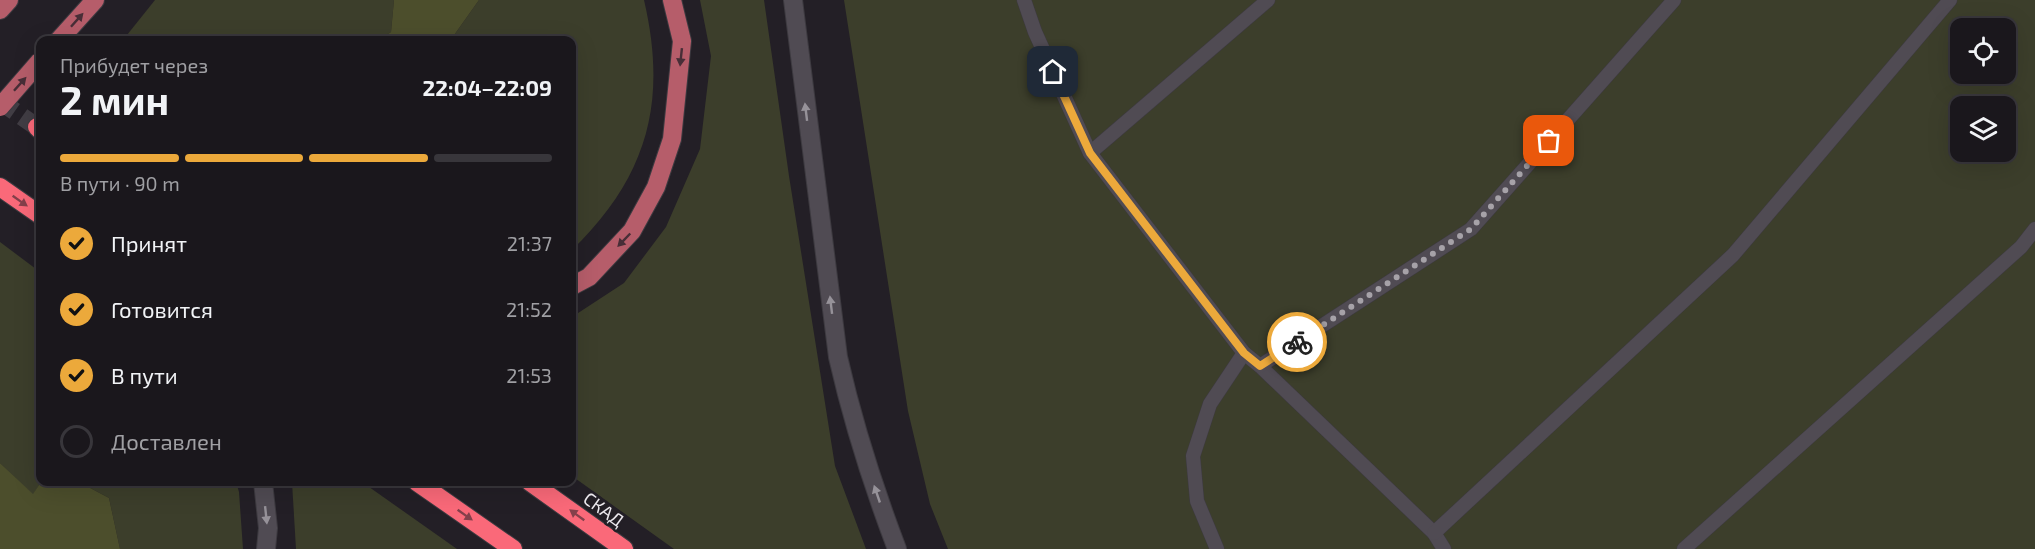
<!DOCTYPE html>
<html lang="ru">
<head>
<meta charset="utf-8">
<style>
	body { margin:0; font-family:"Exo 2",sans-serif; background:#232025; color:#f1f3f6; height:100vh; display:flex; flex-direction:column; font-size:22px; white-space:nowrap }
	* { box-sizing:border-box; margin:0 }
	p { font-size:20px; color:#9f9fa3 }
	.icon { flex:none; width:33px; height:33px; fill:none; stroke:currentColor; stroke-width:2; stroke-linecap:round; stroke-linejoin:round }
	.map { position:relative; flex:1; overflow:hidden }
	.panel { position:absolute; left:36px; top:36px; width:540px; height:450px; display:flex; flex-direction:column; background:#1a171c; border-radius:12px; box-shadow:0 6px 24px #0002,0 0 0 2px #38363b }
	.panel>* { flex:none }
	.tools { position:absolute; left:1950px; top:18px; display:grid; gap:12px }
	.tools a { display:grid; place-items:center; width:66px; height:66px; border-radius:12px; background:#1a171c; box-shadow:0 6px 24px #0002,0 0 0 2px #38363b; font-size:30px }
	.pin { position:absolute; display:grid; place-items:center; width:51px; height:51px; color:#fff; margin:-26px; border-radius:12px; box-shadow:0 3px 9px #0006 }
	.courier { position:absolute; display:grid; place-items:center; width:60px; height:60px; margin:-30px; border:4px solid #eca93b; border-radius:50%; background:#fff; color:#222; box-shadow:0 2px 8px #0007 }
	.overview em { font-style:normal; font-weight:700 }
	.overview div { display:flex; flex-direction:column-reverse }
	.overview { display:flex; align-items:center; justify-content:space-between; height:102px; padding:0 24px }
	h1 { font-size:39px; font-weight:700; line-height:45px }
	.bar { display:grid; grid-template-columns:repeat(4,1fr); gap:9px 6px; align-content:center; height:72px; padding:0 24px }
	.bar i { height:8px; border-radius:4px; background:#38363b }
	.bar .selected { background:#eca93b }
	.bar p { grid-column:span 4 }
	ol { padding:0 24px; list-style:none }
	li { display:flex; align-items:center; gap:18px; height:66px }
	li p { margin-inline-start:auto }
	li .icon { padding:6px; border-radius:50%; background:#eca93b; color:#111; stroke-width:4 }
	li:last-child { color:#9f9fa3 }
	li i { width:33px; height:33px; border:3px solid #38363b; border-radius:50% }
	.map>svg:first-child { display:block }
</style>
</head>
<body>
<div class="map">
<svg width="2035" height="549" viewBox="0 0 2035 549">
	<rect width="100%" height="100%" fill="#231f26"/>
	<!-- green -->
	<g fill="#3c3e2b" fill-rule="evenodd">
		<polygon points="155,0 394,0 391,32 378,40 123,40"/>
		<path d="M479 0H644C668 103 647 177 572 250V40H456L452 38Z"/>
		<polygon points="700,0 764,0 789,176 835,466 866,549 674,549 572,476 572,317 624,283 666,227 700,149 711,56"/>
		<path d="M844 0H2035V549H948L930 504 908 411ZM1960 28H2006V74H1960ZM1960 106H2006V152H1960Z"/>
		<polygon points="0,242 40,272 41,482 33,495 0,463"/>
		<polygon points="79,482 236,482 239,492 243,549 120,549 109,498"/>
		<polygon points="292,482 362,482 457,549 296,549"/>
	</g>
	<!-- forest -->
	<g fill="#4c4e2c">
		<polygon points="394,0 479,0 452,38 456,40 378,40 391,32"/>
		<polygon points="0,463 33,494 41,482 79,482 109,498 120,549 0,549"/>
	</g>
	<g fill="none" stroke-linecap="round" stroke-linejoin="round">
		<!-- highway-tunnel -->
		<polyline stroke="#413d44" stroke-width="18" stroke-dasharray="18 9" stroke-linecap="butt" points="0,101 37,127"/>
		<!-- lane casing -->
		<g stroke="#3d3a40" stroke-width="15">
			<g id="lane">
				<polyline points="1024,0 1035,32 1090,153 1244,353 1260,366 1434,533 1444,549"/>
				<polyline points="1090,153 1268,0"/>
				<polyline points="1260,366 1471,229 1674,0"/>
				<polyline points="1434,533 1733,255 1950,0"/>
				<polyline points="1217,549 1197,501 1193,456 1210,404 1244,353"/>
				<polyline points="1684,549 2021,247 2035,229"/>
			</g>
		</g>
		<!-- secondary casing -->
		<g stroke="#3d3a40" stroke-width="20">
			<g id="secondary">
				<path d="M793 0 838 357C853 423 873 486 897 549"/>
				<polyline points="263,482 268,528 266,549"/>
			</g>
		</g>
		<!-- primary casing -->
		<g stroke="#3d3a40" stroke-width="20">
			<g id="primary">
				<polyline points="0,10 9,0"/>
				<polyline points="59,40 95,0"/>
				<polyline points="572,286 589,277 632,231 656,187 672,139 682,41 672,0"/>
			</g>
		</g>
		<!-- highway casing -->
		<g stroke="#3d3a40" stroke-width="20">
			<g id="highway">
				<polyline points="37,127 40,130"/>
				<polyline points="0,187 40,215"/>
				<polyline points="417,482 513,549"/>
				<polyline points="530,482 624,549"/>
			</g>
		</g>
		<!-- lane -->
		<use href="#lane" stroke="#504b53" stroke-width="14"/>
		<!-- secondary -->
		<use href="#secondary" stroke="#504b53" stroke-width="18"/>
		<!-- primary -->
		<use href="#primary" stroke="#b65d6a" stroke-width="18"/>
		<!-- highway -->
		<use href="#highway" stroke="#fa6979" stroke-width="18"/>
		<!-- primary-bridge casing -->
		<g stroke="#3d3a40" stroke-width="20" stroke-linecap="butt">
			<polyline id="primary-bridge" points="0,107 40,61"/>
		</g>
		<!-- primary-bridge -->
		<use href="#primary-bridge" stroke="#b65d6a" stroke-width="18"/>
	</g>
	<!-- one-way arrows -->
	<defs><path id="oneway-solid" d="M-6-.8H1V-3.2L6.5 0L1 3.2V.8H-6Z" transform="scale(1.5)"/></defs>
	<g fill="#482e37">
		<use href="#oneway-solid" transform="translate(77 20) rotate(-48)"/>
		<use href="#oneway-solid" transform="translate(681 57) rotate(96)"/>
		<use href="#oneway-solid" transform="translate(20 84) rotate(-48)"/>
		<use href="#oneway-solid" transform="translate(624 240) rotate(134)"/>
	</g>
	<g fill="#969299">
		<use href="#oneway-solid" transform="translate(806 112) rotate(-97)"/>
		<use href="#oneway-solid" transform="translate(831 305) rotate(-97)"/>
		<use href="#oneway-solid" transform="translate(877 494) rotate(-109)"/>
		<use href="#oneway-solid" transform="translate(266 515) rotate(84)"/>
	</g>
	<g fill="#84404b">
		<use href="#oneway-solid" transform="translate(20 201) rotate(35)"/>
		<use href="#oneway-solid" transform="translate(465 515) rotate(35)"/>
		<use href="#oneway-solid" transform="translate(577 515) rotate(-144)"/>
	</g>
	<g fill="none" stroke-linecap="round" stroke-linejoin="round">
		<!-- done -->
		<polyline stroke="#a6a2a8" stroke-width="6" stroke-dasharray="0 10.8" points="1297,342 1471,229 1549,141"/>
		<!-- route -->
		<polyline stroke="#eca93b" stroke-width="8" points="1053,72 1090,153 1244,353 1260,366 1297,342"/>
	</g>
	<g text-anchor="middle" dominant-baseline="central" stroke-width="5" stroke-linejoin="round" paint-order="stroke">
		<!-- street labels -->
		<g font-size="18" fill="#ece9ee" stroke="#231f26">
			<text transform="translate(604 509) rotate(36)">СКАД</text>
		</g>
	</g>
</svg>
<div class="tools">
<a><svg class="icon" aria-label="locate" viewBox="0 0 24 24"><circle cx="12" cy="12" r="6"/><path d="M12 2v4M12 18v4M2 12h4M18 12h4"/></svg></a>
<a><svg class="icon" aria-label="layers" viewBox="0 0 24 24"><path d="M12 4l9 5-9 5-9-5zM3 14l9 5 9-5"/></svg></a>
</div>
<div class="pin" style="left:1549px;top:141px;background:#ea580c"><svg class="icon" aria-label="bag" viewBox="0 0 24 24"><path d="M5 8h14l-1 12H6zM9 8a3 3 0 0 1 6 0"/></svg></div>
<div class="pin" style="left:1053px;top:72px;background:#1f2937"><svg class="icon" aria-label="home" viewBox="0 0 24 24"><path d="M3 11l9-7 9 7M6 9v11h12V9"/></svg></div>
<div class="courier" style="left:1297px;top:342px"><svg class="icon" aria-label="bike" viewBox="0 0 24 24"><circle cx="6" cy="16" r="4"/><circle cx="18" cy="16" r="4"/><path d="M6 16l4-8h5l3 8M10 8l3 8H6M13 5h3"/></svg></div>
<section class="panel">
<div class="overview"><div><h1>2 мин</h1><p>Прибудет через</p></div><em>22:04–22:09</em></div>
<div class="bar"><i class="selected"></i><i class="selected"></i><i class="selected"></i><i></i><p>В пути · 90 m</p></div>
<ol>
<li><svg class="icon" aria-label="check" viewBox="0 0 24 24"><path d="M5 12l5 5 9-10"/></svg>Принят<p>21:37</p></li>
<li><svg class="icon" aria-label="check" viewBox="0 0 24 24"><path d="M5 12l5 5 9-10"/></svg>Готовится<p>21:52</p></li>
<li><svg class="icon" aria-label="check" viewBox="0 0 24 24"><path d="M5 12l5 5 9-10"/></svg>В пути<p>21:53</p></li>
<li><i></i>Доставлен</li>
</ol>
</section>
</div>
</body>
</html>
